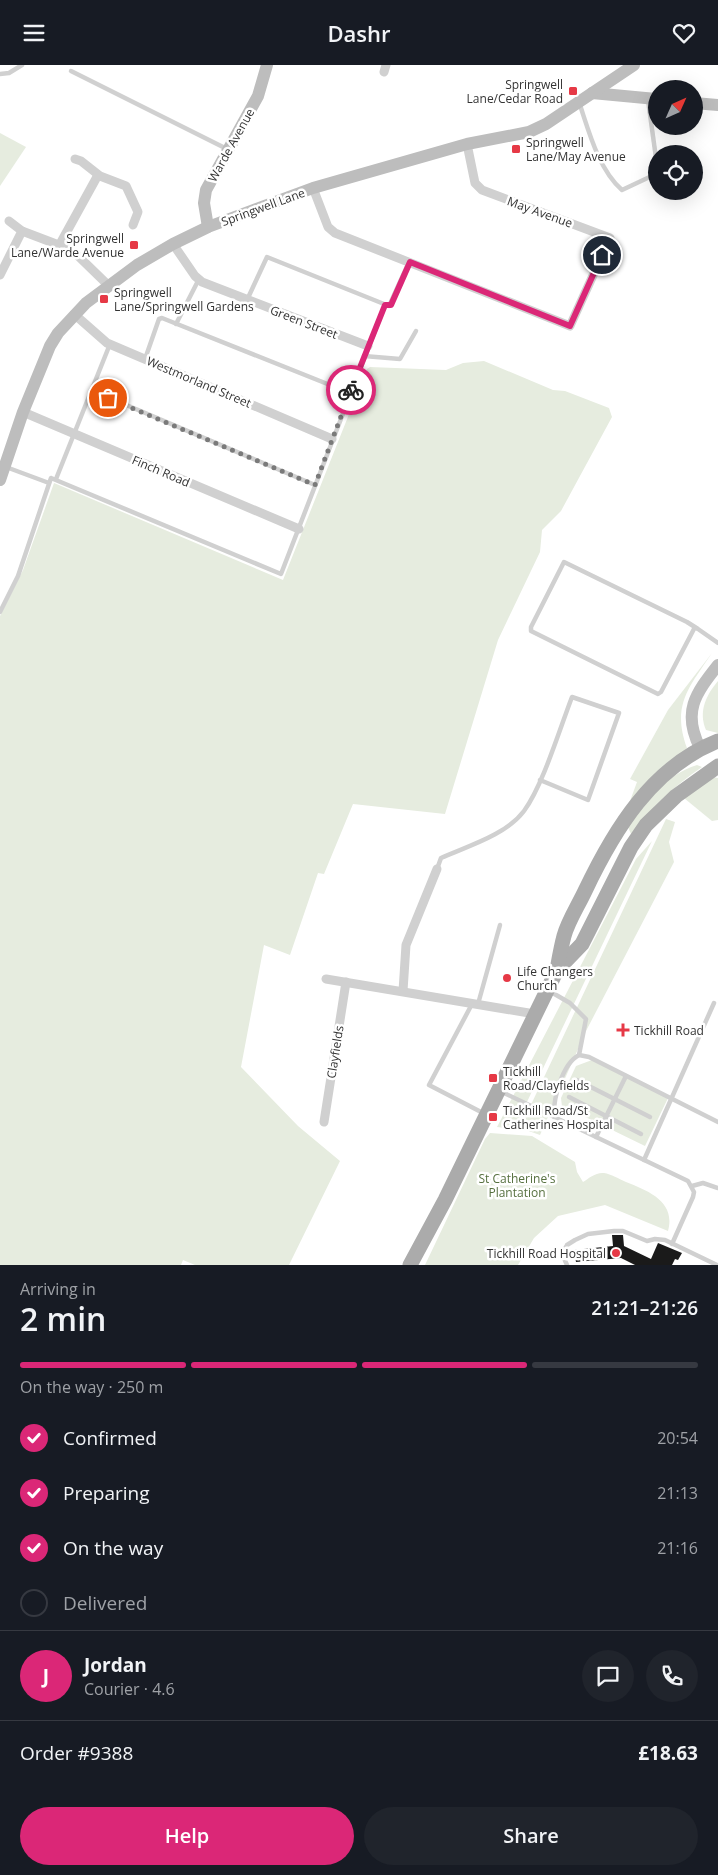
<!DOCTYPE html>
<html lang="en">
<head>
<meta charset="utf-8">
<style>
	body { margin:0; font-family:"Open Sans",sans-serif; background:#20242c; color:#f1f3f6; height:100vh; display:flex; flex-direction:column; font-size:19px; white-space:nowrap }
	* { box-sizing:border-box; margin:0 }
	p { font-size:16px; color:#9ea1a6 }
	.icon { flex:none; width:28px; height:28px; fill:none; stroke:currentColor; stroke-width:2; stroke-linecap:round; stroke-linejoin:round }
	.map { position:relative; height:1200px; overflow:hidden }
	.details { display:flex; flex-direction:column; background:#171b24; flex:1 }
	.details>* { flex:none }
	.needle { width:32px; rotate:45deg }
	.controls { position:absolute; left:648px; top:15px; display:grid; gap:10px }
	.controls a { display:grid; place-items:center; width:55px; height:55px; border-radius:50%; background:#171b24; box-shadow:0 5px 20px #0002; font-size:25px }
	.pin { position:absolute; display:grid; place-items:center; width:42px; height:42px; color:#fff; margin:-21px; border:2px solid #fff; border-radius:50%; box-shadow:0 1px 5px #0007 }
	.courier { position:absolute; display:grid; place-items:center; width:50px; height:50px; margin:-25px; border:4px solid #db2777; border-radius:50%; background:#fff; color:#222; box-shadow:0 1px 6px #0007 }
	.headline em { font-style:normal; font-weight:600 }
	.headline div { display:flex; flex-direction:column-reverse }
	.headline { display:flex; align-items:center; justify-content:space-between; height:85px; padding:0 20px }
	h1 { font-size:32px; font-weight:600; line-height:38px }
	.bar { display:grid; grid-template-columns:repeat(4,1fr); gap:8px 5px; align-content:center; height:60px; padding:0 20px }
	.bar i { height:6px; border-radius:4px; background:#363941 }
	.bar .active { background:#db2777 }
	.bar p { grid-column:span 4 }
	.line { display:flex; align-items:center; gap:12px; padding:0 20px; border-top:1px solid #363941 }
	.line div { flex:1 }
	.round { display:grid; place-items:center; flex:none; width:52px; height:52px; border-radius:26px; background:#20242c }
	ol { padding:0 20px; list-style:none }
	li { display:flex; align-items:center; gap:15px; height:55px }
	li p { margin-inline-start:auto }
	li .icon { padding:5px; border-radius:50%; background:#db2777; color:#fff; stroke-width:4 }
	li:last-child { color:#9ea1a6 }
	li i { width:28px; height:28px; border:2px solid #363941; border-radius:50% }
	.cta { display:flex; gap:10px; margin-top:auto; padding:10px 20px }
	.cta a { flex:1; height:58px; border-radius:30px; background:#db2777; color:#fff; font-size:20px; font-weight:600; line-height:58px; text-align:center }
	.cta a+a { background:#20242c; color:#f1f3f6 }
	header { display:flex; justify-content:space-between; align-items:center; height:65px; padding:0 20px; background:#171b24; font-size:22px; font-weight:600 }
	.map>svg:first-child { display:block }
</style>
</head>
<body>
<header><svg class="icon" aria-label="menu" viewBox="0 0 24 24"><path d="M4 6h16M4 12h16M4 18h16"/></svg>Dashr<svg class="icon" aria-label="heart" viewBox="0 0 24 24"><path d="M12 20l-8-8c-3-5 5-10 8-4 3-6 11-1 8 4z"/></svg></header>
<div class="map">
<svg width="718" height="1200" viewBox="0 0 718 1200">
	<rect width="100%" height="100%" fill="#fff"/>
	<!-- green -->
	<g fill="#e6ecdf">
		<polygon points="0,68 26,82 0,121"/>
		<polygon points="484,296 553,325 565,326 609,343 612,352 561,446 542,465 540,487 498,575 445,749 353,739 324,809 318,808 290,890 264,880 241,1002 298,1061 340,1096 289,1200 195,1200 183,1195 181,1200 0,1200 0,551 23,505 54,418 283,515 367,304 370,302 446,305 463,298"/>
		<path d="M712 588C690 621 671 640 687 683L630 736 637 717 630 714 668 645Z"/>
		<path d="M718 616V668L706 665C698 647 706 630 718 616Z"/>
		<path d="M697 700 702 702C674 721 652 742 631 769L628 762C647 736 665 710 697 700Z"/>
		<polygon points="712,712 718,713 718,755 712,756 684,733"/>
		<polygon points="666,754 675,757 669,777 674,797 586,966 540,1070 520,1063"/>
		<polygon points="652,776 514,1064 497,1062 636,794"/>
		<polygon points="592,995 668,1033 645,1081 569,1044 563,1050 561,1033 576,1001"/>
		<path d="M490 1068 532 1071 575 1097 577 1107 583 1117C589 1113 596 1107 604 1108 611 1109 619 1114 626 1117 649 1126 676 1137 668 1166L605 1140 558 1151 534 1173 518 1200H425L485 1074Z"/>
	</g>
	<!-- building -->
	<polygon fill="#1a1a1a" points="612,1170 623,1170 624,1181 651,1194 658,1178 682,1188 678,1195 675,1194 672,1200 635,1200 621,1193 576,1197 574,1185 613,1181"/>
	<g fill="none" stroke-linecap="round" stroke-linejoin="round">
		<!-- lane -->
		<g stroke="#d0d0d0" stroke-width="4.5">
			<polyline points="71,6 227,84"/>
			<polyline points="0,9 9,8 22,0"/>
			<polyline points="648,35 656,93"/>
			<path d="M580 40C589 67 599 105 622 125L656 109"/>
			<polyline points="247,235 267,192 389,241 409,197"/>
			<polyline points="176,259 199,214"/>
			<polyline points="364,291 400,294 416,266"/>
			<polyline points="145,294 159,254 162,253 350,328"/>
			<polyline points="91,325 315,420"/>
			<polyline points="6,402 49,418"/>
			<polyline points="56,414 110,279"/>
			<polyline points="0,547 18,511 51,413 281,509 385,240"/>
			<polyline points="695,562 661,627 658,629 531,566 531,562 564,497 687,557 698,564 718,578"/>
			<path d="M437 804 441 793C468 781 506 770 524 746 543 720 560 663 572 632L619 648 588 735 540 715"/>
			<polyline points="551,927 570,938 586,954 579,990"/>
			<polyline points="472,939 429,1020 483,1048"/>
			<polyline points="478,939 500,860"/>
			<polyline points="577,1015 650,1052"/>
			<polyline points="502,1027 688,1116 694,1127 693,1132 672,1179"/>
			<polyline points="569,1032 641,1069"/>
			<path d="M554 1052C553 1034 562 999 579 990L589 992 718 1057"/>
			<polyline points="596,1072 626,1011"/>
			<polyline points="644,1095 714,938"/>
			<polyline points="692,1121 703,1118 718,1123"/>
			<polyline points="567,1200 562,1189 567,1180 575,1175 588,1169 614,1166 623,1166 647,1176 655,1174 665,1175 717,1200"/>
		</g>
		<!-- street -->
		<g stroke="#d0d0d0" stroke-width="9">
			<polyline points="384,7 386,0"/>
			<polyline points="75,94 81,96 100,111 126,121 138,147 133,160"/>
			<polyline points="313,123 328,162 335,168 570,261 610,173 482,125 475,118 467,79"/>
			<polyline points="9,156 22,166 72,185 109,221"/>
			<polyline points="60,179 98,110"/>
			<polyline points="173,179 195,211 202,217 368,281"/>
			<polyline points="0,210 22,166"/>
			<polyline points="74,249 107,278 332,374"/>
			<polyline points="23,347 299,464"/>
			<polyline points="326,914 535,949"/>
			<polyline points="403,926 406,880 437,804"/>
			<polyline points="324,1057 346,917"/>
		</g>
		<!-- secondary -->
		<g stroke="#bdbdbd" stroke-width="12">
			<polyline points="592,28 656,34"/>
			<polyline points="694,38 718,40"/>
			<polyline points="208,162 204,138 206,125 258,31 267,0"/>
			<polyline points="0,415 23,347 50,281 58,268 86,238 137,200 173,179 208,162 313,123 467,79 529,67 546,59 634,0"/>
			<path d="M700 683C682 647 695 629 718 600"/>
		</g>
		<!-- primary -->
		<g stroke="#ababab" stroke-width="15">
			<polyline points="557,905 582,879 631,782 646,760 676,731 718,701"/>
			<path d="M410 1200 445 1135 557 905C559 894 561 882 564 871 568 856 578 841 585 826 614 765 652 702 718 676"/>
		</g>
	</g>
	<g fill="none" stroke-linecap="round" stroke-linejoin="round">
		<!-- done -->
		<polyline stroke="#7a7a7a" stroke-width="5" stroke-dasharray="0 9" points="108,333 315,420 351,325"/>
		<!-- route -->
		<polyline stroke="#db2777" stroke-width="6" points="351,325 385,240 391,240 410,197 570,261 602,190"/>
	</g>
	<!-- markers -->
	<g fill="#e63946" stroke="#fff" stroke-width="2">
		<rect x="568" y="21" width="10" height="10" rx="2.5"/>
		<rect x="511" y="79" width="10" height="10" rx="2.5"/>
		<rect x="129" y="175" width="10" height="10" rx="2.5"/>
		<rect x="99" y="229" width="10" height="10" rx="2.5"/>
		<circle cx="507" cy="913" r="5"/>
		<path d="M620.5 957.5h5v5h5v5h-5v5h-5v-5h-5v-5h5z"/>
		<rect x="488" y="1008" width="10" height="10" rx="2.5"/>
		<rect x="488" y="1047" width="10" height="10" rx="2.5"/>
		<circle cx="616" cy="1188" r="5"/>
	</g>
	<g text-anchor="middle" dominant-baseline="central" stroke-width="5" stroke-linejoin="round" paint-order="stroke">
		<!-- poi labels -->
		<g font-size="12" fill="#333" stroke="#fff" text-anchor="start">
			<text x="563" y="19" text-anchor="end">Springwell<tspan x="563" dy="14">Lane/Cedar Road</tspan></text>
			<text x="526" y="77">Springwell<tspan x="526" dy="14">Lane/May Avenue</tspan></text>
			<text x="124" y="173" text-anchor="end">Springwell<tspan x="124" dy="14">Lane/Warde Avenue</tspan></text>
			<text x="114" y="227">Springwell<tspan x="114" dy="14">Lane/Springwell Gardens</tspan></text>
			<text x="517" y="906">Life Changers<tspan x="517" dy="14">Church</tspan></text>
			<text x="634" y="965">Tickhill Road</text>
			<text x="503" y="1006">Tickhill<tspan x="503" dy="14">Road/Clayfields</tspan></text>
			<text x="503" y="1045">Tickhill Road/St<tspan x="503" dy="14">Catherines Hospital</tspan></text>
			<text x="606" y="1188" text-anchor="end">Tickhill Road Hospital</text>
		</g>
		<!-- street labels -->
		<g font-size="12" fill="#333" stroke="#fff">
			<text transform="translate(231 80) rotate(-61)">Warde Avenue</text>
			<text transform="translate(263 142) rotate(-20)">Springwell Lane</text>
			<text transform="translate(540 147) rotate(20)">May Avenue</text>
			<text transform="translate(304 257) rotate(21)">Green Street</text>
			<text transform="translate(199 317) rotate(23)">Westmorland Street</text>
			<text transform="translate(161 406) rotate(23)">Finch Road</text>
			<text transform="translate(335 987) rotate(-81)">Clayfields</text>
		</g>
		<!-- park labels -->
		<g font-size="12" fill="#56703f" stroke="#fff">
			<text x="517" y="1113">St Catherine's<tspan x="517" dy="14">Plantation</tspan></text>
		</g>
	</g>
</svg>
<div class="controls">
<a><svg class="needle" viewBox="-14 -14 28 28"><path d="M0-13l5 13h-10z" fill="#e53935"/><path d="M0 13l5-13h-10z" fill="#9ea1a6"/></svg></a>
<a><svg class="icon" aria-label="locate" viewBox="0 0 24 24"><circle cx="12" cy="12" r="6"/><path d="M12 2v4M12 18v4M2 12h4M18 12h4"/></svg></a>
</div>
<div class="pin" style="left:108px;top:333px;background:#ea580c"><svg class="icon" aria-label="bag" viewBox="0 0 24 24"><path d="M5 8h14l-1 12H6zM9 8a3 3 0 0 1 6 0"/></svg></div>
<div class="pin" style="left:602px;top:190px;background:#1f2937"><svg class="icon" aria-label="home" viewBox="0 0 24 24"><path d="M3 11l9-7 9 7M6 9v11h12V9"/></svg></div>
<div class="courier" style="left:351px;top:325px"><svg class="icon" aria-label="bike" viewBox="0 0 24 24"><circle cx="6" cy="16" r="4"/><circle cx="18" cy="16" r="4"/><path d="M6 16l4-8h5l3 8M10 8l3 8H6M13 5h3"/></svg></div>
</div>
<section class="details">
<div class="headline"><div><h1>2 min</h1><p>Arriving in</p></div><em>21:21–21:26</em></div>
<div class="bar"><i class="active"></i><i class="active"></i><i class="active"></i><i></i><p>On the way · 250 m</p></div>
<ol>
<li><svg class="icon" aria-label="check" viewBox="0 0 24 24"><path d="M5 12l5 5 9-10"/></svg>Confirmed<p>20:54</p></li>
<li><svg class="icon" aria-label="check" viewBox="0 0 24 24"><path d="M5 12l5 5 9-10"/></svg>Preparing<p>21:13</p></li>
<li><svg class="icon" aria-label="check" viewBox="0 0 24 24"><path d="M5 12l5 5 9-10"/></svg>On the way<p>21:16</p></li>
<li><i></i>Delivered</li>
</ol>
<div class="line" style="height:90px"><b class="round" style="background:#db2777;color:#fff">J</b><div><b>Jordan</b><p>Courier · 4.6</p></div><a class="round"><svg class="icon" aria-label="chat" viewBox="0 0 24 24"><path d="M4 5h16v11H9l-5 4z"/></svg></a><a class="round"><svg class="icon" aria-label="phone" viewBox="0 0 24 24"><path d="M5 4h4l2 5-3 2q2 4 5 5l2-3 5 2v4C11 20 4 13 5 4z"/></svg></a></div>
<div class="line" style="height:65px"><div>Order #9388</div><b>£18.63</b></div>
<div class="cta"><a>Help</a><a>Share</a></div>
</section>
</body>
</html>
